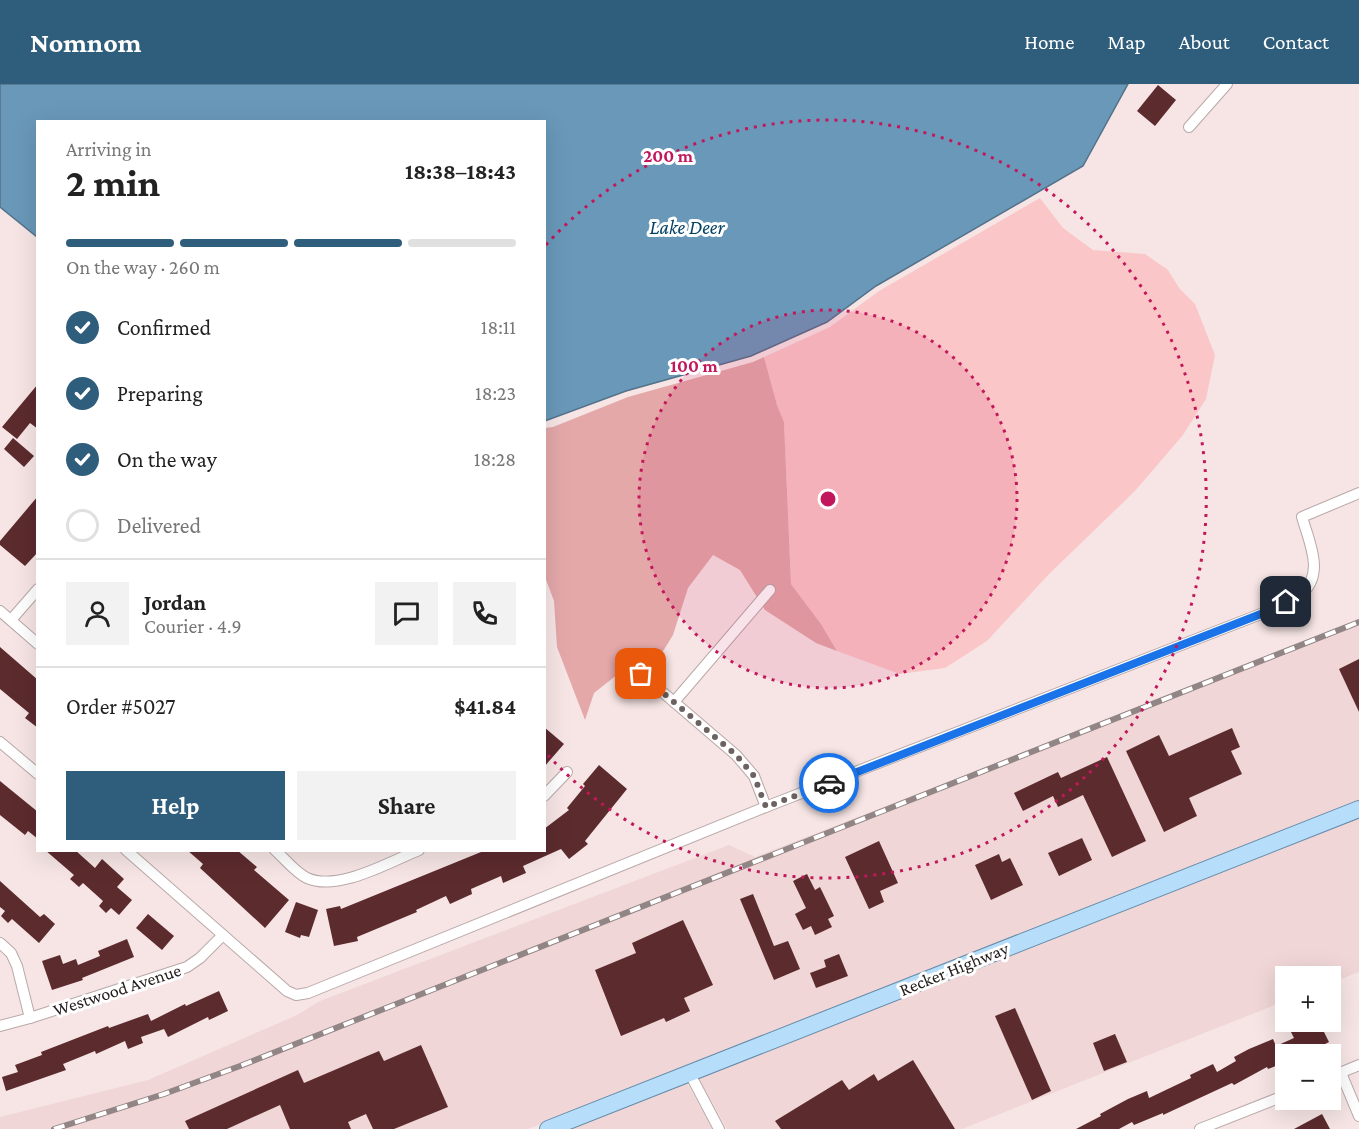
<!DOCTYPE html>
<html lang="en">
<head>
<meta charset="utf-8">
<style>
	body { margin:0; font-family:"Crimson Pro",serif; background:#f2f2f2; color:#222; height:100vh; display:flex; flex-direction:column; font-size:22px; white-space:nowrap }
	* { box-sizing:border-box; margin:0 }
	p { font-size:20px; color:#767676 }
	.icon { flex:none; width:33px; height:33px; fill:none; stroke:currentColor; stroke-width:2; stroke-linecap:round; stroke-linejoin:round }
	.map { position:relative; flex:1; overflow:hidden }
	.side { position:absolute; left:36px; top:36px; width:510px; height:732px; display:flex; flex-direction:column; background:#fff; border-radius:0px; box-shadow:0 6px 24px #0002 }
	.side>* { flex:none }
	.tools { position:absolute; left:1275px; top:882px; display:grid; gap:12px }
	.tools a { display:grid; place-items:center; width:66px; height:66px; border-radius:0px; background:#fff; box-shadow:0 6px 24px #0002; font-size:30px }
	.pin { position:absolute; display:grid; place-items:center; width:51px; height:51px; color:#fff; margin:-26px; border-radius:12px; box-shadow:0 3px 9px #0006 }
	.courier { position:absolute; display:grid; place-items:center; width:60px; height:60px; margin:-30px; border:4px solid #1a73e8; border-radius:50%; background:#fff; color:#222; box-shadow:0 2px 8px #0007 }
	.head em { font-style:normal; font-weight:700 }
	.head div { display:flex; flex-direction:column-reverse }
	.head { display:flex; align-items:center; justify-content:space-between; height:102px; padding:0 30px }
	h1 { font-size:39px; font-weight:700; line-height:45px }
	.bar { display:grid; grid-template-columns:repeat(4,1fr); gap:9px 6px; align-content:center; height:72px; padding:0 30px }
	.bar i { height:8px; border-radius:4px; background:#e0e0e0 }
	.bar .selected { background:#2f5d7c }
	.bar p { grid-column:span 4 }
	.line { display:flex; align-items:center; gap:15px; padding:0 30px; border-top:2px solid #e0e0e0 }
	.line div { flex:1 }
	.round { display:grid; place-items:center; flex:none; width:63px; height:63px; border-radius:0px; background:#f2f2f2 }
	ol { padding:0 30px; list-style:none }
	li { display:flex; align-items:center; gap:18px; height:66px }
	li p { margin-inline-start:auto }
	li .icon { padding:6px; border-radius:50%; background:#2f5d7c; color:#fff; stroke-width:4 }
	li:last-child { color:#767676 }
	li i { width:33px; height:33px; border:3px solid #e0e0e0; border-radius:50% }
	.action { display:flex; gap:12px; margin-top:auto; padding:12px 30px }
	.action a { flex:1; height:69px; border-radius:0px; background:#2f5d7c; color:#fff; font-size:24px; font-weight:700; line-height:69px; text-align:center }
	.action a+a { background:#f2f2f2; color:#222 }
	header { display:flex; align-items:center; gap:36px; box-sizing:border-box; height:84px; padding:0 30px; background:#2f5d7c; color:#fff }
	header strong { font-size:28px }
	nav { display:flex; gap:33px; margin-inline-start:auto; font-size:21px }
	.map>svg:first-child { display:block }
</style>
</head>
<body>
<header>
<strong>Nomnom</strong>
<nav><a>Home</a><a>Map</a><a>About</a><a>Contact</a></nav>
</header>
<div class="map">
<svg width="1359" height="1045" viewBox="0 0 1359 1045">
	<rect width="100%" height="100%" fill="#f7e5e5"/>
	<!-- built -->
	<g fill="#f0d6d6">
		<polygon points="1359,538 1359,718 528,1045 0,1045 0,1033 148,996 297,931 320,917 729,761 755,773"/>
		<polygon points="1359,733 1359,888 1331,899 1330,892 1286,892 1285,917 962,1045 727,1045 699,994"/>
		<polygon points="687,999 712,1045 568,1045"/>
	</g>
	<!-- green -->
	<polygon fill="#fbc6c7" points="1040,114 1063,144 1093,166 1145,170 1168,186 1179,204 1195,220 1215,271 1206,315 1183,351 1135,407 1050,489 987,557 945,584 900,590 837,567 821,540 791,500 784,338 777,321 764,273 830,243 879,207"/>
	<!-- forest -->
	<polygon fill="#e4a8a9" points="764,273 777,321 784,338 791,500 821,540 837,567 816,559 765,526 740,486 713,471 688,504 673,551 652,585 634,590 618,590 594,609 585,636 557,563 554,517 545,493 545,344 553,343 628,313 753,278"/>
	<!-- water -->
	<polygon fill="#6998b9" stroke="#54728a" stroke-width="1.5" points="0,0 1128,0 1083,82 876,202 827,238 751,272 626,307 545,337 544,38 38,38 37,153 0,123"/>
	<!-- building -->
	<g fill="#5c2b2e">
		<polygon points="1158,1 1176,16 1155,42 1137,27"/>
		<polygon points="38,300 38,345 30,339 17,355 2,343"/>
		<polygon points="13,354 34,372 24,383 4,365"/>
		<polygon points="38,412 38,468 25,482 0,461 0,457"/>
		<polygon points="0,563 38,596 38,644 25,634 29,629 0,605"/>
		<polygon points="1359,575 1359,628 1339,585"/>
		<polygon points="544,643 564,660 544,683"/>
		<polygon points="1232,644 1240,663 1231,667 1242,690 1189,714 1197,732 1164,748 1126,667 1159,651 1169,672"/>
		<polygon points="1107,673 1146,757 1112,773 1083,711 1058,723 1053,712 1023,727 1014,709 1058,688 1061,694"/>
		<polygon points="599,681 627,705 585,757 588,760 569,775 561,765 523,782 526,789 503,799 501,792 471,805 472,810 450,820 446,812 416,826 417,828 357,853 358,857 334,862 326,825 340,822 341,825 486,766 544,766 544,745 569,726 567,724 585,702 583,700"/>
		<polygon points="0,697 38,728 38,755 28,747 25,751 0,731"/>
		<polygon points="1082,754 1092,776 1059,792 1048,769"/>
		<polygon points="879,757 898,799 880,807 884,818 869,825 845,773"/>
		<polygon points="45,766 75,766 95,784 102,775 124,795 117,803 132,816 119,831 111,824 106,829 99,822 103,817 83,799 79,803 70,795 74,791"/>
		<polygon points="187,766 237,766 257,783 254,786 289,816 265,844 200,784 203,780"/>
		<polygon points="999,770 1002,778 1010,774 1023,801 991,816 975,781"/>
		<polygon points="807,790 815,806 820,803 834,832 828,835 832,843 815,851 811,842 803,846 795,830 806,824 793,797"/>
		<polygon points="0,797 40,833 44,830 55,840 39,859 12,835 8,839 1,832 5,827 0,823"/>
		<polygon points="753,810 774,862 788,857 800,885 774,896 740,815"/>
		<polygon points="296,818 318,826 309,853 301,851 300,854 285,848"/>
		<polygon points="148,830 174,852 162,866 136,844"/>
		<polygon points="683,836 713,901 684,914 690,927 666,938 664,934 621,952 595,886 636,869 632,859"/>
		<polygon points="127,855 134,873 82,894 83,896 52,906 42,877 60,871 63,880 76,875 78,881 100,872 98,867"/>
		<polygon points="839,870 848,892 816,904 810,889 826,883 824,876"/>
		<polygon points="219,907 228,927 209,936 208,933 168,953 164,945 141,953 143,959 128,965 125,957 96,970 95,967 63,980 66,986 6,1007 2,993 18,988 15,981 42,971 41,968 108,942 109,944 148,930 151,937 185,920 186,922"/>
		<polygon points="1015,924 1051,1007 1032,1016 995,932"/>
		<polygon points="1286,938 1305,938 1307,942 1315,938 1319,946 1322,944 1329,958 1306,970 1286,970 1286,978 1268,985 1267,983 1234,1001 1232,999 1163,1031 1163,1029 1134,1041 1132,1038 1119,1045 1076,1045 1101,1032 1100,1030 1128,1015 1147,1007 1149,1014 1191,994 1190,991 1213,980 1217,988 1236,977 1234,973 1249,965 1273,955 1276,962 1294,954"/>
		<polygon points="1115,950 1127,978 1104,987 1093,959"/>
		<polygon points="421,961 448,1023 394,1045 373,1045 366,1030 348,1038 351,1045 290,1045 280,1021 227,1045 189,1045 185,1037 298,986 304,999 379,967 384,977"/>
		<polygon points="913,976 955,1045 781,1045 775,1037 842,996 849,1006 874,990 878,997"/>
		<polygon points="1322,1030 1330,1045 1294,1045"/>
	</g>
	<g fill="none" stroke-linecap="round" stroke-linejoin="round">
		<!-- street casing -->
		<g stroke="#b9a8a8" stroke-width="12">
			<g id="street">
				<polyline points="1189,43 1227,0"/>
				<polyline points="0,527 38,560"/>
				<polyline points="11,536 38,505"/>
				<polyline points="625,576 736,671 754,692 766,723"/>
				<polyline points="674,618 770,506"/>
				<polyline points="0,658 38,690"/>
				<polyline points="544,712 567,688"/>
				<path d="M126 766 287 907 296 911 308 909 768 722 1271 526C1280 521 1292 517 1300 511 1326 491 1309 458 1302 433L1359 409"/>
				<path d="M275 766C285 775 296 789 307 794 338 808 389 778 419 766"/>
				<polyline points="0,859 11,869 17,882 30,934"/>
				<polyline points="0,942 30,934 187,883 200,874 223,851"/>
				<polyline points="1341,989 1359,1032"/>
				<polyline points="690,990 719,1045"/>
				<polyline points="1330,993 1359,981"/>
				<polyline points="1200,1045 1286,1011"/>
			</g>
		</g>
		<!-- primary casing -->
		<g stroke="#638baa" stroke-width="18">
			<polyline id="primary" points="548,1045 1359,725"/>
		</g>
		<!-- street -->
		<use href="#street" stroke="#fff" stroke-width="10"/>
		<!-- primary -->
		<use href="#primary" stroke="#b6defa" stroke-width="16"/>
		<!-- rail casing -->
		<g stroke="#928585" stroke-width="6">
			<polyline id="rail" points="54,1045 164,1010 240,982 1359,538"/>
		</g>
		<!-- rail -->
		<use href="#rail" stroke="#fff" stroke-width="4" stroke-dasharray="11" stroke-linecap="butt"/>
	</g>
	<g fill="none" stroke-linecap="round" stroke-linejoin="round">
		<!-- done -->
		<polyline stroke="#6d6262" stroke-width="6" stroke-dasharray="0 10.8" points="641,590 736,671 754,692 766,723 829,699"/>
		<!-- route -->
		<polyline stroke="#1a73e8" stroke-width="8" points="829,699 1271,526 1286,518"/>
	</g>
	<!-- distance rings -->
	<circle cx="828" cy="415" r="189" fill="#c2185b" fill-opacity=".12"/>
	<g fill="none" stroke="#c2185b" stroke-width="3" stroke-dasharray="3 6">
		<circle cx="828" cy="415" r="189"/>
		<path d="M546 161A379 379 0 1 1 546 669"/>
	</g>
	<g text-anchor="middle" dominant-baseline="central" stroke-width="6" stroke-linejoin="round" paint-order="stroke">
		<!-- street labels -->
		<g font-size="18" fill="#221b1b" stroke="#fff">
			<text transform="translate(954 885) rotate(-22)">Recker Highway</text>
			<text transform="translate(117 906) rotate(-18)">Westwood Avenue</text>
		</g>
		<!-- water labels -->
		<g font-size="20" font-style="italic" fill="#044264" stroke="#fff">
			<text x="687" y="143">Lake Deer</text>
		</g>
	</g>
	<circle cx="828" cy="415" r="9" fill="#c2185b" stroke="#fff" stroke-width="3"/>
	<g font-size="18" text-anchor="middle" font-weight="bold" fill="#c2185b" stroke="#fff" stroke-width="6" stroke-linejoin="round" paint-order="stroke">
		<text x="668" y="78">200 m</text>
		<text x="694" y="288">100 m</text>
	</g>
</svg>
<div class="tools">
<a>+</a>
<a>−</a>
</div>
<div class="pin" style="left:641px;top:590px;background:#ea580c"><svg class="icon" aria-label="bag" viewBox="0 0 24 24"><path d="M5 8h14l-1 12H6zM9 8a3 3 0 0 1 6 0"/></svg></div>
<div class="pin" style="left:1286px;top:518px;background:#1f2937"><svg class="icon" aria-label="home" viewBox="0 0 24 24"><path d="M3 11l9-7 9 7M6 9v11h12V9"/></svg></div>
<div class="courier" style="left:829px;top:699px"><svg class="icon" aria-label="car" viewBox="0 0 24 24"><path d="M5 17H2v-5l4-1 3-4h7l3 4 3 1v5h-3M9 17h6M6 11h13"/><circle cx="7" cy="17" r="2"/><circle cx="17" cy="17" r="2"/></svg></div>
<section class="side">
<div class="head"><div><h1>2 min</h1><p>Arriving in</p></div><em>18:38–18:43</em></div>
<div class="bar"><i class="selected"></i><i class="selected"></i><i class="selected"></i><i></i><p>On the way · 260 m</p></div>
<ol>
<li><svg class="icon" aria-label="check" viewBox="0 0 24 24"><path d="M5 12l5 5 9-10"/></svg>Confirmed<p>18:11</p></li>
<li><svg class="icon" aria-label="check" viewBox="0 0 24 24"><path d="M5 12l5 5 9-10"/></svg>Preparing<p>18:23</p></li>
<li><svg class="icon" aria-label="check" viewBox="0 0 24 24"><path d="M5 12l5 5 9-10"/></svg>On the way<p>18:28</p></li>
<li><i></i>Delivered</li>
</ol>
<div class="line" style="height:108px"><a class="round"><svg class="icon" aria-label="person" viewBox="0 0 24 24"><circle cx="12" cy="8" r="4"/><path d="M4 21q1-7 8-7t8 7"/></svg></a><div><b>Jordan</b><p>Courier · 4.9</p></div><a class="round"><svg class="icon" aria-label="chat" viewBox="0 0 24 24"><path d="M4 5h16v11H9l-5 4z"/></svg></a><a class="round"><svg class="icon" aria-label="phone" viewBox="0 0 24 24"><path d="M5 4h4l2 5-3 2q2 4 5 5l2-3 5 2v4C11 20 4 13 5 4z"/></svg></a></div>
<div class="line" style="height:78px"><div>Order #5027</div><b>$41.84</b></div>
<div class="action"><a>Help</a><a>Share</a></div>
</section>
</div>
</body>
</html>
